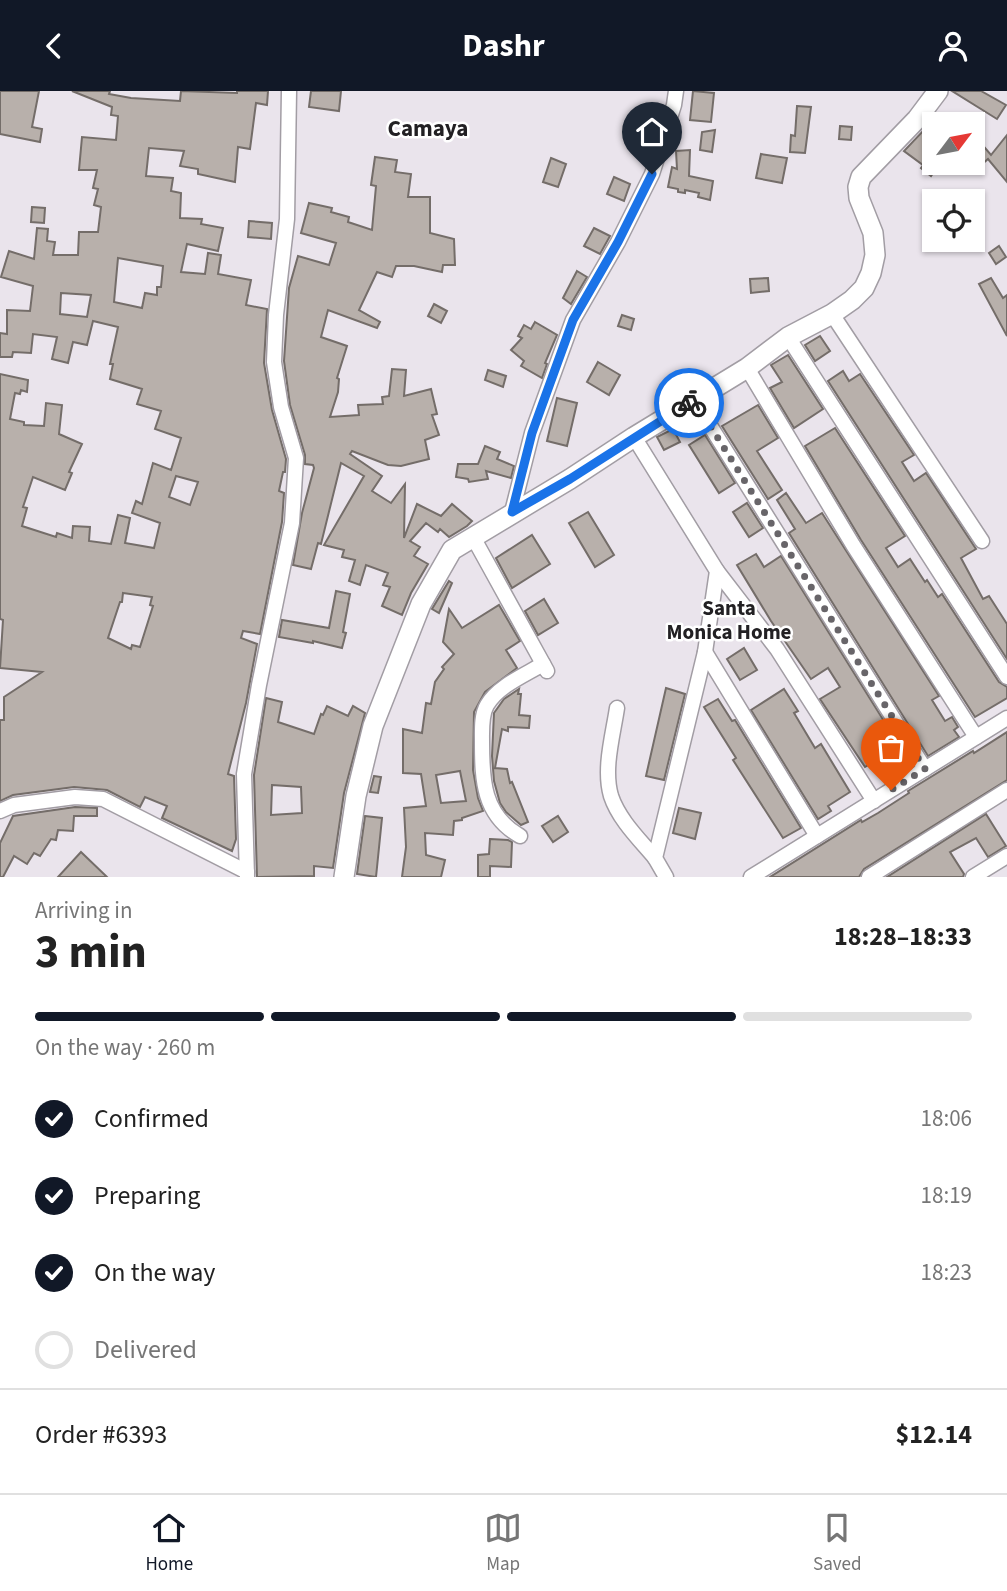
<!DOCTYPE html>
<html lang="en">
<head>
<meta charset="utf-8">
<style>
	body { margin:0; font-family:"Source Sans 3",sans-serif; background:#f6f6f6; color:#222; height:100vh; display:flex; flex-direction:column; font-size:26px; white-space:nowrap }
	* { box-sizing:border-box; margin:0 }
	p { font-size:23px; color:#767676 }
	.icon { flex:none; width:38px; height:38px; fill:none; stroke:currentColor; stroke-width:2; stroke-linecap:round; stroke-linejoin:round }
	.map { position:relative; height:786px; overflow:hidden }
	.sheet { display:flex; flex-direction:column; background:#fff; flex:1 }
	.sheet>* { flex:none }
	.needle { width:46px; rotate:58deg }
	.buttons { position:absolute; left:922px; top:21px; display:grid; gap:14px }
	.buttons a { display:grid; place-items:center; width:63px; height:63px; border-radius:0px; background:#fff; box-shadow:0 2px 5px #0004; font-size:35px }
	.pin { position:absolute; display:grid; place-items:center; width:60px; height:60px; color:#fff; margin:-72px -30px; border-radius:50% 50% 50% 0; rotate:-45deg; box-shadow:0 0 7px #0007 }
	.pin .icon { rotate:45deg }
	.courier { position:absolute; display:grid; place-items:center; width:70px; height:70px; margin:-35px; border:5px solid #1a73e8; border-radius:50%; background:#fff; color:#222; box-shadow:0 2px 9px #0007 }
	.summary em { font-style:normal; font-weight:700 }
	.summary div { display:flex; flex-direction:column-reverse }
	.summary { display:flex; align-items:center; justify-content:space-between; height:119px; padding:0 35px }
	h1 { font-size:46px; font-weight:700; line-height:52px }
	.bar { display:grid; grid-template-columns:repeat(4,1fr); gap:10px 7px; align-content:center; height:84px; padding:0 35px }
	.bar i { height:9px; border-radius:5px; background:#e0e0e0 }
	.bar .selected { background:#111827 }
	.bar p { grid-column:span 4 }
	.line { display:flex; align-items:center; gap:18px; padding:0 35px; border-top:2px solid #e0e0e0 }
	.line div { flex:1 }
	ol { padding:0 35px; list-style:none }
	li { display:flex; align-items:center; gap:21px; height:77px }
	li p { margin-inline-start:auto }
	li .icon { padding:7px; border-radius:50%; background:#111827; color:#fff; stroke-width:4 }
	li:last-child { color:#767676 }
	li i { width:38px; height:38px; border:4px solid #e0e0e0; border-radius:50% }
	header { display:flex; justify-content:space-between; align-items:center; height:91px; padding:0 35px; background:#111827; color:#fff; font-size:32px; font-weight:700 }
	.tab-bar { display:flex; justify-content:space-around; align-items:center; height:98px; border-top:2px solid #e0e0e0; background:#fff; font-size:19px; color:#767676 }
	.tab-bar a { display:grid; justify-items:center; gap:4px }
	.tab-bar .selected { color:#111827 }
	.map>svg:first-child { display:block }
</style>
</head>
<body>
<header><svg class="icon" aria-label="back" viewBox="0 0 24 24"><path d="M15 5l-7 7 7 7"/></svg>Dashr<svg class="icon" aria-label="person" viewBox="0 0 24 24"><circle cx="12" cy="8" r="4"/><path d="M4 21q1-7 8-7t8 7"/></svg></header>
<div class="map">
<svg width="1007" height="786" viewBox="0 0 1007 786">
	<rect width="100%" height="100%" fill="#eae4ec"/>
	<!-- building -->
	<g fill="#b8b0ab" stroke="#746d69" stroke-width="2" fill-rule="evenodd">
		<polygon points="0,0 39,0 32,36 42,38 40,51 0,43"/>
		<path d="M72 0H110L109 3 131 7 180 10 181 0 237 2V0H268L267 14 256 12 250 58 238 56 235 91 198 83V78L180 75 184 60 149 57 146 85 173 87 171 100 181 102 180 127 202 128 201 133 223 137 218 160 187 153 181 181 205 183 208 162 221 164 218 183 251 189 246 214 267 218 264 272 272 319 286 368 285 381H283L279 400 284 402 282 431 260 543 243 540 241 547 257 553 246 612 228 683 234 685 236 748 232 760 162 727 167 715 145 706 140 716 107 699 74 696 13 704 0 710V629H4V606L42 581 0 577 3 529 0 528V283L28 289 27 301 21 299 20 303 15 302 10 328 24 331V334L44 335 46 312 62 314 59 343 82 353 69 381 72 382 65 399 33 386 23 416 27 417 22 435 56 446 57 442 72 447 73 435 90 436 89 450 111 453 118 424 130 427 125 452 154 457 160 432 132 422 136 410 142 413 153 372 171 379 181 347 155 338 161 320 137 313 142 298 110 288 113 273H110L118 236 93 230 87 254 73 251 68 272 52 268 57 246 33 243 31 262 13 261 12 266H0V242L7 243V219L30 220 33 195 1 186 9 160 34 168 37 137 48 138 47 150 55 151 53 164H78L79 141H98L101 116 94 114 98 98 93 97 97 79H79L82 46 116 49 118 25 111 24 112 16ZM118 167 163 175 161 196H157V204L145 202 142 217 114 211ZM61 202 91 204 87 226 60 223ZM176 385 198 391 190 414 169 406ZM123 502 152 506 150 514 153 515 140 556 132 554 131 558 108 547 120 511H122Z"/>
		<polygon points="311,0 341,0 339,20 309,16"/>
		<polygon points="693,0 714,2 711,31 690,29"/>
		<polygon points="952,0 981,0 1006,14 997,28"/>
		<polygon points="797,15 811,16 805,62 790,61 791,44 795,45"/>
		<polygon points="632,25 656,29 653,46 628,42"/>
		<polygon points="840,35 852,36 851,49 839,48"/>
		<polygon points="715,39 712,61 700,59 702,41"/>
		<polygon points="923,40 934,49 934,60 923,74 904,60"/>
		<polygon points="973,43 991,64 1007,44 1007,91 988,68 973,81"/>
		<polygon points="690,59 689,85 713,90 710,109 698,106 699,102 685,99 685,102 678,101 678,98 668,96 672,76 677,78 676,60"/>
		<polygon points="761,63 787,67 782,92 756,87"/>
		<polygon points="375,66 397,69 395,81 411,83 408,106 430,106 430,142 454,148 455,174 443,174 442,181 414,175 396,175 392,186 377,181 359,219 380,231 377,237 328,219 321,246 347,255 337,287 339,288 338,301 330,326 359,324 358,314 383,313 382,306 389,305 392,278 406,279 404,305 431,298 437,323 432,324 439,344 425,349 429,368 401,375 388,374 352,360 350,363 382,385 372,400 391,412 405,393 404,447 417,413 441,425 452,413 472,430 467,435 449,446 440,438 438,441 426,432 410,450 420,456 414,465 428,473 411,502 402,524 382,515 390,496 383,494 388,482 366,474 360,494 349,490 355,469 342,466 344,459 324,454 364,385 341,372 321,453 318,452 311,478 293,474 302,422 314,377 313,374 305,373 305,364 290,314 284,270 289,197 298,165 329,174 336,152 301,142 309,112 332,117 331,121 349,126 348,131 372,139 376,95 371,94"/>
		<polygon points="551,67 566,73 558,96 543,91"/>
		<polygon points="928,68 938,75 931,85 921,77"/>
		<polygon points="614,86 630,93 624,110 607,103"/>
		<polygon points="32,116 45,117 44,132 31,131"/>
		<polygon points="249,130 272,132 271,148 248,146"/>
		<polygon points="594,137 610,145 600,163 584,155"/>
		<polygon points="999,155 1006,166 996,173 989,162"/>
		<polygon points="577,180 587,186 571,213 563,207"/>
		<polygon points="768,187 769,200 751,202 750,188"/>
		<polygon points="991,187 1003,207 1007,204 1007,245 979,193"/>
		<polygon points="434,213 447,220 441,232 428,225"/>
		<polygon points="622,224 634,228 631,239 618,235"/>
		<polygon points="535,231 557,244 545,272 547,273 542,287 521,275 524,270 511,259 522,247 518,245 524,234 531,238"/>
		<polygon points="820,245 830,260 815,270 805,254"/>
		<polygon points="788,264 823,318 794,337 770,297 782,291 771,274"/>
		<polygon points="598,271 620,284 609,304 587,291"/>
		<polygon points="488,279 506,285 503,296 485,289"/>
		<polygon points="843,280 849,290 860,283 914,364 902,371 914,390 926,382 976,458 961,467 983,508 989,505 1007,533 1007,568 828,290"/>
		<polygon points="557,307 577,312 567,355 547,350"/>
		<polygon points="758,314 778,347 757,360 782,399 768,408 722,335"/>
		<polygon points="835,337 905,445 886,457 898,476 910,468 925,491 927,489 938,506 942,503 999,591 1007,596 1007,607 975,626 861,449 805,355"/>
		<polygon points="673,338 680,351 664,359 657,346"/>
		<polygon points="705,344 735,392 719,402 689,354"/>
		<polygon points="485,355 500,361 497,368 514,375 511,387 486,380 488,388 469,391 468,388 456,386 458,373 478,373"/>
		<polygon points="786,402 806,432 822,422 939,605 932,609 945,630 952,626 958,636 954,639 959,646 928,665 789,442 795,438 777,409"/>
		<polygon points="747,412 763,437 749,446 733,421"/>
		<polygon points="588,421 614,464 595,476 569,432"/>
		<polygon points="532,444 550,473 512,497 496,467"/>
		<polygon points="756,463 764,476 781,465 912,675 898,684 895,685 893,682 886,687 875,670 865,676 820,608 840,596 828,577 811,588 771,530 737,474"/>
		<polygon points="449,490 452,492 439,522 432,518"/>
		<polygon points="336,500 350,503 343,541 346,542 342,557 313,550 313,552 279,546 282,529 329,537"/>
		<polygon points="544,508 558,532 538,544 525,520"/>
		<path d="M499 514 520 550 506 559 517 577 485 601 474 621 473 679 478 707 483 720 462 727V729L454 730 453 744 425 742 426 764 445 769 441 786H402L406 756 404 717 426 715 421 683 403 682V638L422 642 426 612 431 613 435 591 444 578 442 576 454 563 443 551 449 518 462 537ZM460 680 466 710 441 712 436 684Z"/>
		<polygon points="744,557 757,579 740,589 727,568"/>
		<polygon points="666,597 685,603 664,689 646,685"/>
		<polygon points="519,598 518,603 521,603 519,624 530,625 529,637 508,636 508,640 502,638 495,677 507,678 510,692 512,691 528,731 521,734 506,721 500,712 494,690 492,665 494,622 504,608"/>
		<polygon points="784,598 798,620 794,622 815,657 821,653 850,701 828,715 831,720 818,728 751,619"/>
		<path d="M266 607 282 611 278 631 314 643 321 623 323 624 327 615 348 625 353 615 365 622 344 702 333 777 314 775V785L257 786 254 684ZM272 694 301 696 302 722 271 724Z"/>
		<polygon points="718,608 732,630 735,629 801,737 783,747 733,669 736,667 704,616"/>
		<polygon points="1007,641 1007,689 864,778 859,786 770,786 861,729 862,731 878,722 909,702 908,700 973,660 974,662"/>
		<polygon points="374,685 381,686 378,702 370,701"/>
		<polygon points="75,716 97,717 97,725 74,725 73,740 58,739 56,749 51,748 40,765 34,762 27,773 14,765 3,786 0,786 0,752 13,725"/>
		<polygon points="679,717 701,722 695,748 673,742"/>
		<polygon points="986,723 1006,755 988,766 976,747 950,761 964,783 963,786 887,786"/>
		<polygon points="365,725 382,727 376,786 357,783"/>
		<polygon points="558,725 568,741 553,751 542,735"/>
		<polygon points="490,748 508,749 512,751 511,776 490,775 490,786 478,786 478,764 489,763"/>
		<polygon points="81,761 107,786 58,786"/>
	</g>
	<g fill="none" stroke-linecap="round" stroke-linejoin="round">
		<!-- street casing -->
		<g stroke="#a29da4" stroke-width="17">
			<g id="street">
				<polyline points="832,223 982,450"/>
				<polyline points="788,246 1007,586"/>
				<polyline points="747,277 853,454 976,646"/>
				<polyline points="694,309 925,678"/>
				<polyline points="634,346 717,480 705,561 655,767 666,786"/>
				<polyline points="512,421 532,342 573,229 618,151 652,83 674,14 676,0"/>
				<polyline points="473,446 547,580"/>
				<polyline points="717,480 777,558 874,710"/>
				<polyline points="705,561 817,745"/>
				<path d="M617 617C613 644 603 678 611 705 619 729 640 749 655 767"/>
				<polyline points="0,720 14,714 75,706 103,708 247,781"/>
				<path d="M520 745C483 724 482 689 482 651 482 640 481 624 487 614 498 595 525 584 543 573"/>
				<polyline points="247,786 244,683 259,594 292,432 296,367 281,316 274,271 276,224 287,128 289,0"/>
				<polyline points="751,786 1007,627"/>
				<polyline points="869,786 1007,699"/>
				<polyline points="973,786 1007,765"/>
			</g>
		</g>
		<!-- secondary casing -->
		<g stroke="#a29da4" stroke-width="22">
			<polyline id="secondary" points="344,786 356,705 373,635 421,513 452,459 570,388 634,346 747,277 788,246 832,223 852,209 864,197 871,182 875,164 873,142 859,107 858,96 861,86 917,28 938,0"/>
		</g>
		<!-- street -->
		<use href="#street" stroke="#fff" stroke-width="14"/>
		<!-- secondary -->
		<use href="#secondary" stroke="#fff" stroke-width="19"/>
	</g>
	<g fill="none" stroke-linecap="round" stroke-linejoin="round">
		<!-- done -->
		<polyline stroke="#686569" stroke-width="7" stroke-dasharray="0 12.6" points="689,312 694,309 706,328 925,678 891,699"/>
		<!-- route -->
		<polyline stroke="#1a73e8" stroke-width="9" points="652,83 618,151 573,229 532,342 512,421 570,388 689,312"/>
	</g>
	<g text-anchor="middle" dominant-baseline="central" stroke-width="5" stroke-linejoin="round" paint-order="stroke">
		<!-- neighbourhood labels -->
		<g font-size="21" font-weight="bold" fill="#222023" stroke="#fff">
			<text x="729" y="517">Santa<tspan x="729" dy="24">Monica Home</tspan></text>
		</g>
		<!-- quarter labels -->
		<g font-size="23" font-weight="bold" fill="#222023" stroke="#fff">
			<text x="428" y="37">Camaya</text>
		</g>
	</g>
</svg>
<div class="buttons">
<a><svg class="needle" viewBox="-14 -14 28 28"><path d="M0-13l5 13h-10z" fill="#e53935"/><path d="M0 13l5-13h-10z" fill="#767676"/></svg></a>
<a><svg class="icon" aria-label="locate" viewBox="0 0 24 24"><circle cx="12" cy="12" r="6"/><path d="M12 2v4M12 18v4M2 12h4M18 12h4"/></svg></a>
</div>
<div class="pin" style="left:891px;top:699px;background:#ea580c"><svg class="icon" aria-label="bag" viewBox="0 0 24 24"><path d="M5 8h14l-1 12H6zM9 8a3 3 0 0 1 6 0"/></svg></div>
<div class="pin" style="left:652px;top:83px;background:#1f2937"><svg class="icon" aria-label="home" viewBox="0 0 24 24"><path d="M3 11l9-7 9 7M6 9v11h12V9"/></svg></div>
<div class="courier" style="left:689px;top:312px"><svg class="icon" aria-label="bike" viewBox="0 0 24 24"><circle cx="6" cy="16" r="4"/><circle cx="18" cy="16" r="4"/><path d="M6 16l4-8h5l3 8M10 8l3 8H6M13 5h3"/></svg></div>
</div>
<section class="sheet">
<div class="summary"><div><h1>3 min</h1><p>Arriving in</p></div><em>18:28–18:33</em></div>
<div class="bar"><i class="selected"></i><i class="selected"></i><i class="selected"></i><i></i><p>On the way · 260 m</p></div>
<ol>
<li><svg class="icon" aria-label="check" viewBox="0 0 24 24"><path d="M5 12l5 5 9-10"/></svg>Confirmed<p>18:06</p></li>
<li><svg class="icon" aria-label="check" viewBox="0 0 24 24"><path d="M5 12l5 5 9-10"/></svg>Preparing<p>18:19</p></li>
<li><svg class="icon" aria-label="check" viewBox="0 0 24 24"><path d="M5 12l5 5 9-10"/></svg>On the way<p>18:23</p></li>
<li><i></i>Delivered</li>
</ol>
<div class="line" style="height:91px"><div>Order #6393</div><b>$12.14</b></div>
</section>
<nav class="tab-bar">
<a class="selected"><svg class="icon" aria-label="home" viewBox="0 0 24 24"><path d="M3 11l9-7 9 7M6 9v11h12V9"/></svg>Home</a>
<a><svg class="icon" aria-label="map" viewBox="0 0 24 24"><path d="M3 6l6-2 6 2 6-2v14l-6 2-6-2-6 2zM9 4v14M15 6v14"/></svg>Map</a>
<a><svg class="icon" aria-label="saved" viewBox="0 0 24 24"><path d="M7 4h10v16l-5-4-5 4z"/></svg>Saved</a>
</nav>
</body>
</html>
